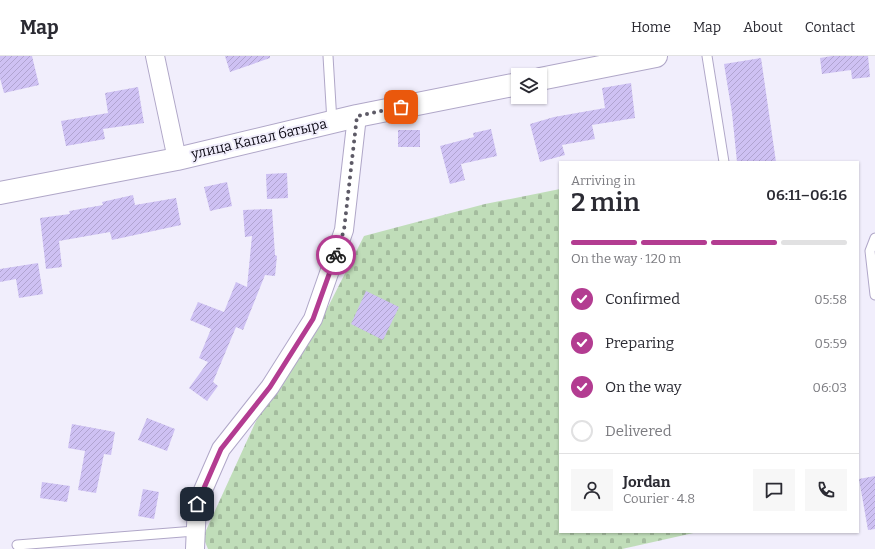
<!DOCTYPE html>
<html lang="en">
<head>
<meta charset="utf-8">
<style>
	body { margin:0; font-family:Bitter,serif; background:#f7f7f7; color:#2b2b33; height:100vh; display:flex; flex-direction:column; font-size:15px; white-space:nowrap }
	* { box-sizing:border-box; margin:0 }
	p { font-size:13px; color:#7c7c81 }
	.icon { flex:none; width:22px; height:22px; fill:none; stroke:currentColor; stroke-width:2; stroke-linecap:round; stroke-linejoin:round }
	.map { position:relative; flex:1; overflow:hidden }
	.panel { position:absolute; left:559px; top:105px; width:300px; height:372px; display:flex; flex-direction:column; background:#fff; border-radius:0px; box-shadow:0 1px 3px #0004 }
	.panel>* { flex:none }
	.buttons { position:absolute; left:511px; top:12px; display:grid; gap:8px }
	.buttons a { display:grid; place-items:center; width:36px; height:36px; border-radius:0px; background:#fff; box-shadow:0 1px 3px #0004; font-size:20px }
	.pin { position:absolute; display:grid; place-items:center; width:34px; height:34px; color:#fff; margin:-17px; border-radius:8px; box-shadow:0 2px 6px #0006 }
	.courier { position:absolute; display:grid; place-items:center; width:40px; height:40px; margin:-20px; border:3px solid #b33c91; border-radius:50%; background:#fff; color:#222; box-shadow:0 1px 5px #0007 }
	.headline em { font-style:normal; font-weight:600 }
	.headline div { display:flex; flex-direction:column-reverse }
	.headline { display:flex; align-items:center; justify-content:space-between; height:68px; padding:0 12px }
	h1 { font-size:26px; font-weight:600; line-height:30px }
	.bar { display:grid; grid-template-columns:repeat(4,1fr); gap:6px 4px; align-content:center; height:48px; padding:0 12px }
	.bar i { height:5px; border-radius:3px; background:#e1e1e2 }
	.bar .current { background:#b33c91 }
	.bar p { grid-column:span 4 }
	.line { display:flex; align-items:center; gap:10px; padding:0 12px; border-top:1px solid #e1e1e2 }
	.line div { flex:1 }
	.round { display:grid; place-items:center; flex:none; width:42px; height:42px; border-radius:0px; background:#f7f7f7 }
	ol { padding:0 12px; list-style:none }
	li { display:flex; align-items:center; gap:12px; height:44px }
	li p { margin-inline-start:auto }
	li .icon { padding:4px; border-radius:50%; background:#b33c91; color:#fff; stroke-width:4 }
	li:last-child { color:#7c7c81 }
	li i { width:22px; height:22px; border:2px solid #e1e1e2; border-radius:50% }
	header { display:flex; align-items:center; gap:24px; box-sizing:border-box; height:56px; padding:0 20px; background:#fff; border-bottom:1px solid #e1e1e2 }
	header strong { font-size:19px }
	nav { display:flex; gap:22px; margin-inline-start:auto; font-size:14px }
	.map>svg:first-child { display:block }
</style>
</head>
<body>
<header>
<strong>Map</strong>
<nav><a>Home</a><a>Map</a><a>About</a><a>Contact</a></nav>
</header>
<div class="map">
<svg width="875" height="493" viewBox="0 0 875 493">
	<defs>
		<pattern id="cemetery-stones" width="16" height="16" patternUnits="userSpaceOnUse"><rect width="16" height="16" fill="#c0ddb9"/><path d="M2 7V4a2 2 0 0 1 4 0v3zM10 15v-3a2 2 0 0 1 4 0v3z" fill="#a4bc9e"/></pattern>
		<pattern id="building-hatch" width="6" height="6" patternUnits="userSpaceOnUse"><rect width="6" height="6" fill="#cec1f3"/><path d="M-1 1l2-2M0 6l6-6M5 7l2-2" fill="none" stroke="#b0a4d0"/></pattern>
	</defs>
	<rect width="100%" height="100%" fill="#f1eefc"/>
	<!-- cemetery -->
	<polygon fill="url(#cemetery-stones)" points="560,133 560,476 698,476 622,493 208,493 203,481 256,365 329,249 364,180 485,148"/>
	<!-- building -->
	<g fill="url(#building-hatch)">
		<polygon points="0,0 32,0 39,29 4,37 0,22"/>
		<polygon points="225,0 270,0 270,2 230,16"/>
		<polygon points="832,0 868,0 870,21 852,23 851,14 822,18 820,2"/>
		<polygon points="761,2 776,106 737,106 732,57 724,8"/>
		<polygon points="631,27 635,62 592,69 595,83 562,89 565,99 540,106 530,68 554,61 605,52 602,32"/>
		<polygon points="138,31 144,67 103,73 105,83 66,90 61,65 108,57 105,37"/>
		<polygon points="491,73 497,100 461,108 465,124 450,128 440,90 474,81 473,77"/>
		<rect x="398" y="74" width="22" height="17"/>
		<polygon points="287,117 288,142 267,143 266,118"/>
		<polygon points="227,126 232,150 210,155 204,131"/>
		<polygon points="133,139 135,149 176,142 181,169 112,184 110,176 59,185 62,211 46,213 40,162 70,158 69,155 103,149 102,146"/>
		<polygon points="272,153 275,199 277,200 275,220 265,219 243,274 236,271 213,326 218,330 207,345 189,332 208,306 199,302 211,273 190,264 198,246 224,256 236,226 247,231 252,180 245,181 243,154"/>
		<polygon points="38,207 43,238 19,242 16,223 0,226 0,213"/>
		<polygon points="366,235 399,251 383,284 351,268"/>
		<polygon points="147,362 175,373 167,395 138,384"/>
		<polygon points="72,368 115,376 111,399 104,398 96,437 78,434 85,395 68,392"/>
		<polygon points="875,420 875,473 868,474 859,423"/>
		<polygon points="42,426 70,430 67,446 40,442"/>
		<polygon points="143,433 159,436 154,463 138,460"/>
	</g>
	<g fill="none" stroke-linecap="round" stroke-linejoin="round">
		<!-- lane casing -->
		<g stroke="#b0a7c8" stroke-width="11">
			<g id="lane">
				<polyline points="328,0 332,66"/>
				<polyline points="707,0 724,106"/>
				<polyline points="875,182 870,195 875,239"/>
				<polyline points="17,489 195,475"/>
			</g>
		</g>
		<!-- street casing -->
		<g stroke="#b0a7c8" stroke-width="20">
			<g id="street">
				<polyline points="155,0 177,103"/>
				<polyline points="195,493 197,448 221,393 270,331 313,263 344,174 357,60"/>
			</g>
		</g>
		<!-- secondary casing -->
		<g stroke="#b0a7c8" stroke-width="24">
			<g id="secondary">
				<polyline points="540,23 656,0"/>
				<polyline points="0,137 177,103 357,60 518,28"/>
			</g>
		</g>
		<!-- lane -->
		<use href="#lane" stroke="#fff" stroke-width="9"/>
		<!-- street -->
		<use href="#street" stroke="#fff" stroke-width="18"/>
		<!-- secondary -->
		<use href="#secondary" stroke="#fff" stroke-width="22"/>
	</g>
	<g fill="none" stroke-linecap="round" stroke-linejoin="round">
		<!-- done -->
		<polyline stroke="#5d5a66" stroke-width="4" stroke-dasharray="0 7.2" points="336,199 344,174 357,60 401,51"/>
		<!-- route -->
		<polyline stroke="#b33c91" stroke-width="5" points="197,448 221,393 270,331 313,263 336,199"/>
	</g>
	<g text-anchor="middle" dominant-baseline="central" stroke-width="4" stroke-linejoin="round" paint-order="stroke">
		<!-- street labels -->
		<g font-size="14" fill="#0e0b16" stroke="#f1eefc">
			<text transform="translate(259 83) rotate(-13)">улица Капал батыра</text>
		</g>
	</g>
</svg>
<div class="buttons">
<a><svg class="icon" aria-label="layers" viewBox="0 0 24 24"><path d="M12 4l9 5-9 5-9-5zM3 14l9 5 9-5"/></svg></a>
</div>
<div class="pin" style="left:401px;top:51px;background:#ea580c"><svg class="icon" aria-label="bag" viewBox="0 0 24 24"><path d="M5 8h14l-1 12H6zM9 8a3 3 0 0 1 6 0"/></svg></div>
<div class="pin" style="left:197px;top:448px;background:#1f2937"><svg class="icon" aria-label="home" viewBox="0 0 24 24"><path d="M3 11l9-7 9 7M6 9v11h12V9"/></svg></div>
<div class="courier" style="left:336px;top:199px"><svg class="icon" aria-label="bike" viewBox="0 0 24 24"><circle cx="6" cy="16" r="4"/><circle cx="18" cy="16" r="4"/><path d="M6 16l4-8h5l3 8M10 8l3 8H6M13 5h3"/></svg></div>
<section class="panel">
<div class="headline"><div><h1>2 min</h1><p>Arriving in</p></div><em>06:11–06:16</em></div>
<div class="bar"><i class="current"></i><i class="current"></i><i class="current"></i><i></i><p>On the way · 120 m</p></div>
<ol>
<li><svg class="icon" aria-label="check" viewBox="0 0 24 24"><path d="M5 12l5 5 9-10"/></svg>Confirmed<p>05:58</p></li>
<li><svg class="icon" aria-label="check" viewBox="0 0 24 24"><path d="M5 12l5 5 9-10"/></svg>Preparing<p>05:59</p></li>
<li><svg class="icon" aria-label="check" viewBox="0 0 24 24"><path d="M5 12l5 5 9-10"/></svg>On the way<p>06:03</p></li>
<li><i></i>Delivered</li>
</ol>
<div class="line" style="height:72px"><a class="round"><svg class="icon" aria-label="person" viewBox="0 0 24 24"><circle cx="12" cy="8" r="4"/><path d="M4 21q1-7 8-7t8 7"/></svg></a><div><b>Jordan</b><p>Courier · 4.8</p></div><a class="round"><svg class="icon" aria-label="chat" viewBox="0 0 24 24"><path d="M4 5h16v11H9l-5 4z"/></svg></a><a class="round"><svg class="icon" aria-label="phone" viewBox="0 0 24 24"><path d="M5 4h4l2 5-3 2q2 4 5 5l2-3 5 2v4C11 20 4 13 5 4z"/></svg></a></div>
</section>
</div>
</body>
</html>
